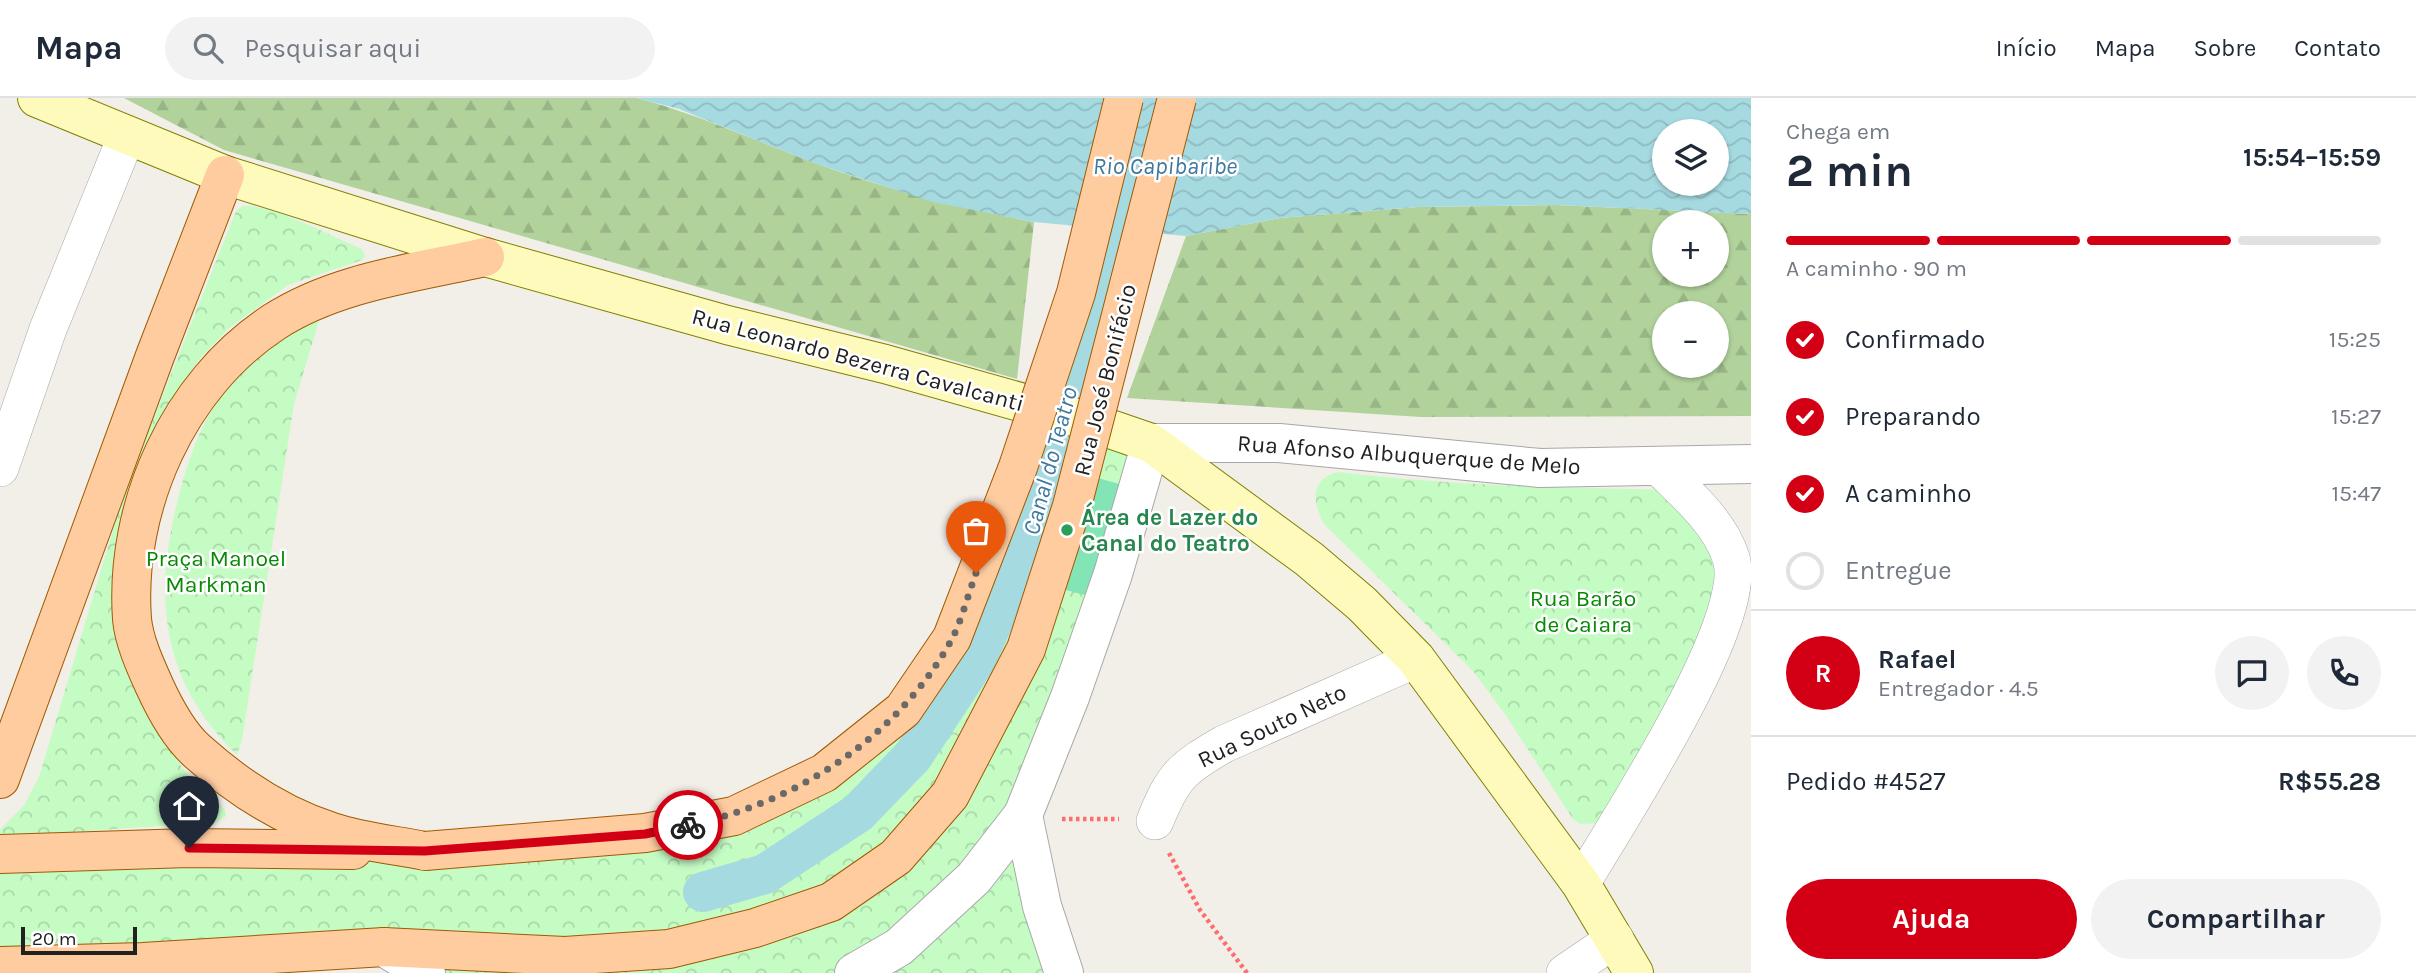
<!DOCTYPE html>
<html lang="pt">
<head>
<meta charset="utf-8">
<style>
	body { margin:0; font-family:Karla,sans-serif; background:#f2f2f3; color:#1f2937; height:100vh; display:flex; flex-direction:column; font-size:26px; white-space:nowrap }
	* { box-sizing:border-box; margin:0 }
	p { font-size:23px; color:#747a83 }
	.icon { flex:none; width:38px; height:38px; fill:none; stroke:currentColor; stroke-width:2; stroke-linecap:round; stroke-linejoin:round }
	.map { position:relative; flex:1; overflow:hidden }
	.drawer { display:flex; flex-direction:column; background:#fff; width:665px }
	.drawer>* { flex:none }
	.tools { position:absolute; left:1652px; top:21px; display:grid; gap:14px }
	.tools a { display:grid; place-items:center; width:77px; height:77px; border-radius:50%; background:#fff; box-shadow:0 2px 5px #0004; font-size:35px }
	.scale { position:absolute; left:21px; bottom:18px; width:116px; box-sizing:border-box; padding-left:7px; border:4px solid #212121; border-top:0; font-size:19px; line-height:24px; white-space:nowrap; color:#212121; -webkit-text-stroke:5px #fff; paint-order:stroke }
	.pin { position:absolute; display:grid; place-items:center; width:60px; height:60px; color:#fff; margin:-72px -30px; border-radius:50% 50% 50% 0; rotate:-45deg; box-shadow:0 0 7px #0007 }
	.pin .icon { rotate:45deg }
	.courier { position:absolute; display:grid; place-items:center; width:70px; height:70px; margin:-35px; border:5px solid #d30015; border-radius:50%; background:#fff; color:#222; box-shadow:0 2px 9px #0007 }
	.headline em { font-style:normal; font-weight:700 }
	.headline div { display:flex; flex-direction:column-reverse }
	.headline { display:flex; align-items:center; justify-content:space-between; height:119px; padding:0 35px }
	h1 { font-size:46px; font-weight:700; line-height:52px }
	.bar { display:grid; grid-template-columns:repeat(4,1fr); gap:10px 7px; align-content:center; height:84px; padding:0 35px }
	.bar i { height:9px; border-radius:5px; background:#e0e1e3 }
	.bar .active { background:#d30015 }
	.bar p { grid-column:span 4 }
	.line { display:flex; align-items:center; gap:18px; padding:0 35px; border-top:2px solid #e0e1e3 }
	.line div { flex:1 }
	.round { display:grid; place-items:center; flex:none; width:74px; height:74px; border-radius:37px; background:#f2f2f3 }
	ol { padding:0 35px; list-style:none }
	li { display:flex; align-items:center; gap:21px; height:77px }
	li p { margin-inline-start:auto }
	li .icon { padding:7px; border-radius:50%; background:#d30015; color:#fff; stroke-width:4 }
	li:last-child { color:#747a83 }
	li i { width:38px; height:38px; border:4px solid #e0e1e3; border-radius:50% }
	.cta { display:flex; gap:14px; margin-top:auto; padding:14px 35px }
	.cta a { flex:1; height:80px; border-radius:42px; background:#d30015; color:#fff; font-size:28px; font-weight:700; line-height:80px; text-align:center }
	.cta a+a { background:#f2f2f3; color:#1f2937 }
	header { display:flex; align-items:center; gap:42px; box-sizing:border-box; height:98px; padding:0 35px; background:#fff; border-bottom:2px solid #e0e1e3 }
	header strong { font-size:33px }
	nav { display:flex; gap:38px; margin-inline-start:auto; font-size:24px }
	.search { width:490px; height:63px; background:#f2f2f3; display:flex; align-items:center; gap:18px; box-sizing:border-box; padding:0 24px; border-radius:38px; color:#747a83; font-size:26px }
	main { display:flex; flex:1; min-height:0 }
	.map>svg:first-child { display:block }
</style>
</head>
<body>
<header>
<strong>Mapa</strong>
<div class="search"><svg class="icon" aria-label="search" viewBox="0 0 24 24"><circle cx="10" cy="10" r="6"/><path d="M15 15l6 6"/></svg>Pesquisar aqui</div>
<nav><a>Início</a><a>Mapa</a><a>Sobre</a><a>Contato</a></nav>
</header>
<main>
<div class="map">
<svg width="1751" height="875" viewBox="0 0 1751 875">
	<defs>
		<pattern id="forest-firs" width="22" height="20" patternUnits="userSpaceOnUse" patternTransform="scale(1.75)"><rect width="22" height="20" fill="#b1d39b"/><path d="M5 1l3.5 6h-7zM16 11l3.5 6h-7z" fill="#98b585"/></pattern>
		<pattern id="park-crowns" width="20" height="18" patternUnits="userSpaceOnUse" patternTransform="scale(1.75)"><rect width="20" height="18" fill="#c5fcc4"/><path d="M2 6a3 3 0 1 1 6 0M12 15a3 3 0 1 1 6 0" fill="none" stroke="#a9d8a8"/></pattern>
		<pattern id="water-waves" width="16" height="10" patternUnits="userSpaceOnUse" patternTransform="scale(1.75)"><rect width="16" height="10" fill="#a6dae1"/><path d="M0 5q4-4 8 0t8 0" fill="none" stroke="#8fbbc1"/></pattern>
	</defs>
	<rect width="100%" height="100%" fill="#f2eee8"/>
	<!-- forest -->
	<g fill="url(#forest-firs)" fill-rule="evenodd">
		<path d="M124 0H637C697 16 754 42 812 64 885 91 958 109 1034 124L1017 281 224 52Z"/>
		<path d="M1556 107 1751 116V318L1421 319 1127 300 1186 138 1280 120 1418 109ZM1664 124H1717V177H1664ZM1664 215H1717V268H1664Z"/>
	</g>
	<!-- park -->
	<g fill="url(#park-crowns)">
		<path d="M243 108C268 105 336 140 362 151L365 158 362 162 288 187 228 231 198 263 173 299 136 387 153 625 184 672 225 712 226 718 217 724 0 739V732L24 707 39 679 125 392 236 113Z"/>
		<path d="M321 216 294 306 242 642 237 657C158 580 153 494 180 393 190 358 201 324 223 296 250 261 284 240 321 216Z"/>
		<polygon points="1060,317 1151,345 1023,717 1064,875 409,875 405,864 0,868 0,756 734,718 903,612 1018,369"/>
		<path d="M1338 374C1452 388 1566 390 1680 392L1730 493 1600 725 1580 726 1573 721 1505 616 1473 573 1324 426C1312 404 1310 381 1338 374Z"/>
	</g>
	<!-- pitch -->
	<polygon fill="#83e4b5" points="1044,365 1123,387 1093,499 1008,477"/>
	<!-- water -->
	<path fill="url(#water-waves)" fill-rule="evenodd" d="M637 0H1751V116L1556 107 1418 109 1280 120 1186 138 1034 124 933 104 814 65 679 11ZM1664 33H1717V86H1664Z"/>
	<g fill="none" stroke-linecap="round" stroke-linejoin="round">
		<!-- canal -->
		<polyline stroke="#a6dae1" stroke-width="40" points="703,794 765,776 858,715 913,658 974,565 1027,451 1060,317 1132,100 1135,80"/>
		<!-- minor casing -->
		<g stroke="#a8a8a8" stroke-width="38">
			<g id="minor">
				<polyline points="0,370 48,231 127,37"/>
				<path d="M1155 723C1173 678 1182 670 1224 646L1416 561"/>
				<path d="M1581 786C1616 726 1751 522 1731 460 1720 424 1685 395 1659 369"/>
				<polyline points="1565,875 1615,841"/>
			</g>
		</g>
		<!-- tertiary casing -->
		<g stroke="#a8a8a8" stroke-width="40">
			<g id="tertiary">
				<polyline points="384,849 426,875"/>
				<polyline points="854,875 899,849 974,780 1023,717"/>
				<polyline points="1064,875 1042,808 1023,717 1070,599 1113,476 1151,345 1279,345 1540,370 1751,366"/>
			</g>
		</g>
		<!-- secondary casing -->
		<g stroke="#808100" stroke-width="40">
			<polyline id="secondary" points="37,0 225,77 485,159 727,227 885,266 1084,322 1151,345 1309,461 1362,506 1416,561 1581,786 1634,875"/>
		</g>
		<!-- primary casing -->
		<g stroke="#9f5a00" stroke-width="40">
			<g id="primary">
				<polyline points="0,681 155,258 225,77"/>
				<path d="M425 753C395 747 362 744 332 734 282 718 236 688 197 653 178 636 164 609 154 587 145 567 134 543 132 521 124 409 178 287 274 224 336 184 414 175 485 159"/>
				<polyline points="0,756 189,750 353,752"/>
				<polyline points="0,868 143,864 384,849 565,858"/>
			</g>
		</g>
		<!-- path -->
		<g stroke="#ff6c6c" stroke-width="4.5" stroke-dasharray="3.5 3.5" stroke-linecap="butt">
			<polyline points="1062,721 1119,721"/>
			<polyline points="1169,755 1200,812 1247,875"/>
		</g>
		<!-- minor -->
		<use href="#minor" stroke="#fff" stroke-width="37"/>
		<!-- tertiary -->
		<use href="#tertiary" stroke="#fff" stroke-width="38"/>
		<!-- secondary -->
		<use href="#secondary" stroke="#fdfabb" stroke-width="38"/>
		<!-- primary -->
		<use href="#primary" stroke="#ffcca0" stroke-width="38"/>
		<!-- primary-bridge casing -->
		<g stroke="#9f5a00" stroke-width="40" stroke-linecap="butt">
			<g id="primary-bridge">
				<polyline points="425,753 645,735 734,718 824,675 903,612 952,540 1018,369 1076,195 1124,0"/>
				<polyline points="565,858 669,851 755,830 831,804 896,759 950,697 1026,551 1072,408 1177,0"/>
			</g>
		</g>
		<!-- primary-bridge -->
		<use href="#primary-bridge" stroke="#ffcca0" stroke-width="38"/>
	</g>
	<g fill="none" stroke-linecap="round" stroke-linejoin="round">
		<!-- done -->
		<path stroke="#6a6967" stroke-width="7" stroke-dasharray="0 12.6" d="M688 727C796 706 899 638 952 541 962 521 968 497 976 475"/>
		<!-- route -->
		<polyline stroke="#d30015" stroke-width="9" points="189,750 425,753 645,736 688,727"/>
	</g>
	<!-- markers -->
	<circle fill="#2e9e5b" stroke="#fff" stroke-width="2.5" cx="1067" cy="432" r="7"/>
	<g text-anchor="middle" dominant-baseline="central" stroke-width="5" stroke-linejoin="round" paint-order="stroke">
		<!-- street labels -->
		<g font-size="23" fill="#212121" stroke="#fff">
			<text transform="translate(858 262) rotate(15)">Rua Leonardo Bezerra Cavalcanti</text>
			<text transform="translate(1105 282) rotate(-76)">Rua José Bonifácio</text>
			<text transform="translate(1409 357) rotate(4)">Rua Afonso Albuquerque de Melo</text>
			<text transform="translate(1272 628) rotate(-26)">Rua Souto Neto</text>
		</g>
		<!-- leisure labels -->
		<g font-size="23" font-weight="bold" fill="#27864d" stroke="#fff" text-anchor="start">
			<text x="1081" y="419">Área de Lazer do<tspan x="1081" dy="26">Canal do Teatro</tspan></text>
		</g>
		<!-- park labels -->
		<g font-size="23" fill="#088906" stroke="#fff">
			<text x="216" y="460">Praça Manoel<tspan x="216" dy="26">Markman</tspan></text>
			<text x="1583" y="500">Rua Barão<tspan x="1583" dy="26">de Caiara</tspan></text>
		</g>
		<!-- water labels -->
		<g font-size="24" font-style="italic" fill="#3f799f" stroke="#fff">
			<text x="1165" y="68">Rio Capibaribe</text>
			<text transform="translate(1050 363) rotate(-75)">Canal do Teatro</text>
		</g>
	</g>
</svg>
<div class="tools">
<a><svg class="icon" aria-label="layers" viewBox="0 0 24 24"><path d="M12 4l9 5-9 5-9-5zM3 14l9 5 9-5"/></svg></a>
<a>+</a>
<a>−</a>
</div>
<div class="scale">20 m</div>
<div class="pin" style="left:976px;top:475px;background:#ea580c"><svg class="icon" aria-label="bag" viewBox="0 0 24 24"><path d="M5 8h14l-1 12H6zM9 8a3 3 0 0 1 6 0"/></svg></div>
<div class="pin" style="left:189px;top:750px;background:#1f2937"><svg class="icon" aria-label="home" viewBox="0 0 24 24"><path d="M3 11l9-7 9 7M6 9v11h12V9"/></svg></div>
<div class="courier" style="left:688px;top:727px"><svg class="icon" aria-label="bike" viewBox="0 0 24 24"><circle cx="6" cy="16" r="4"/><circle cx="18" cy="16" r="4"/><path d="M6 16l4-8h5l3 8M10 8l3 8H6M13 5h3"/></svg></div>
</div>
<section class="drawer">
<div class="headline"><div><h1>2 min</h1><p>Chega em</p></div><em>15:54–15:59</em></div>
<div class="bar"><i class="active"></i><i class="active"></i><i class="active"></i><i></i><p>A caminho · 90 m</p></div>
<ol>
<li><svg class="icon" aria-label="check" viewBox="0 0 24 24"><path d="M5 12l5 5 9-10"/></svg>Confirmado<p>15:25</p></li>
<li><svg class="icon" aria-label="check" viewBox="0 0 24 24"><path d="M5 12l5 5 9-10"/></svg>Preparando<p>15:27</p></li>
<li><svg class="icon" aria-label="check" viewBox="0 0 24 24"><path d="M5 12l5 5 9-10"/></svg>A caminho<p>15:47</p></li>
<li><i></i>Entregue</li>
</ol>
<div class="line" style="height:126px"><b class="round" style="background:#d30015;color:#fff">R</b><div><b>Rafael</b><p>Entregador · 4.5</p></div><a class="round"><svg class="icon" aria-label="chat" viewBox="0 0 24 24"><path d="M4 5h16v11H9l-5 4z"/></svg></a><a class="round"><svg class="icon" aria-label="phone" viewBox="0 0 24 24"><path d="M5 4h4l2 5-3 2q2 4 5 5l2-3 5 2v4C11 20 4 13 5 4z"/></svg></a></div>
<div class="line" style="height:91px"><div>Pedido #4527</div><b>R$55.28</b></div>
<div class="cta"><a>Ajuda</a><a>Compartilhar</a></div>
</section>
</main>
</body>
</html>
